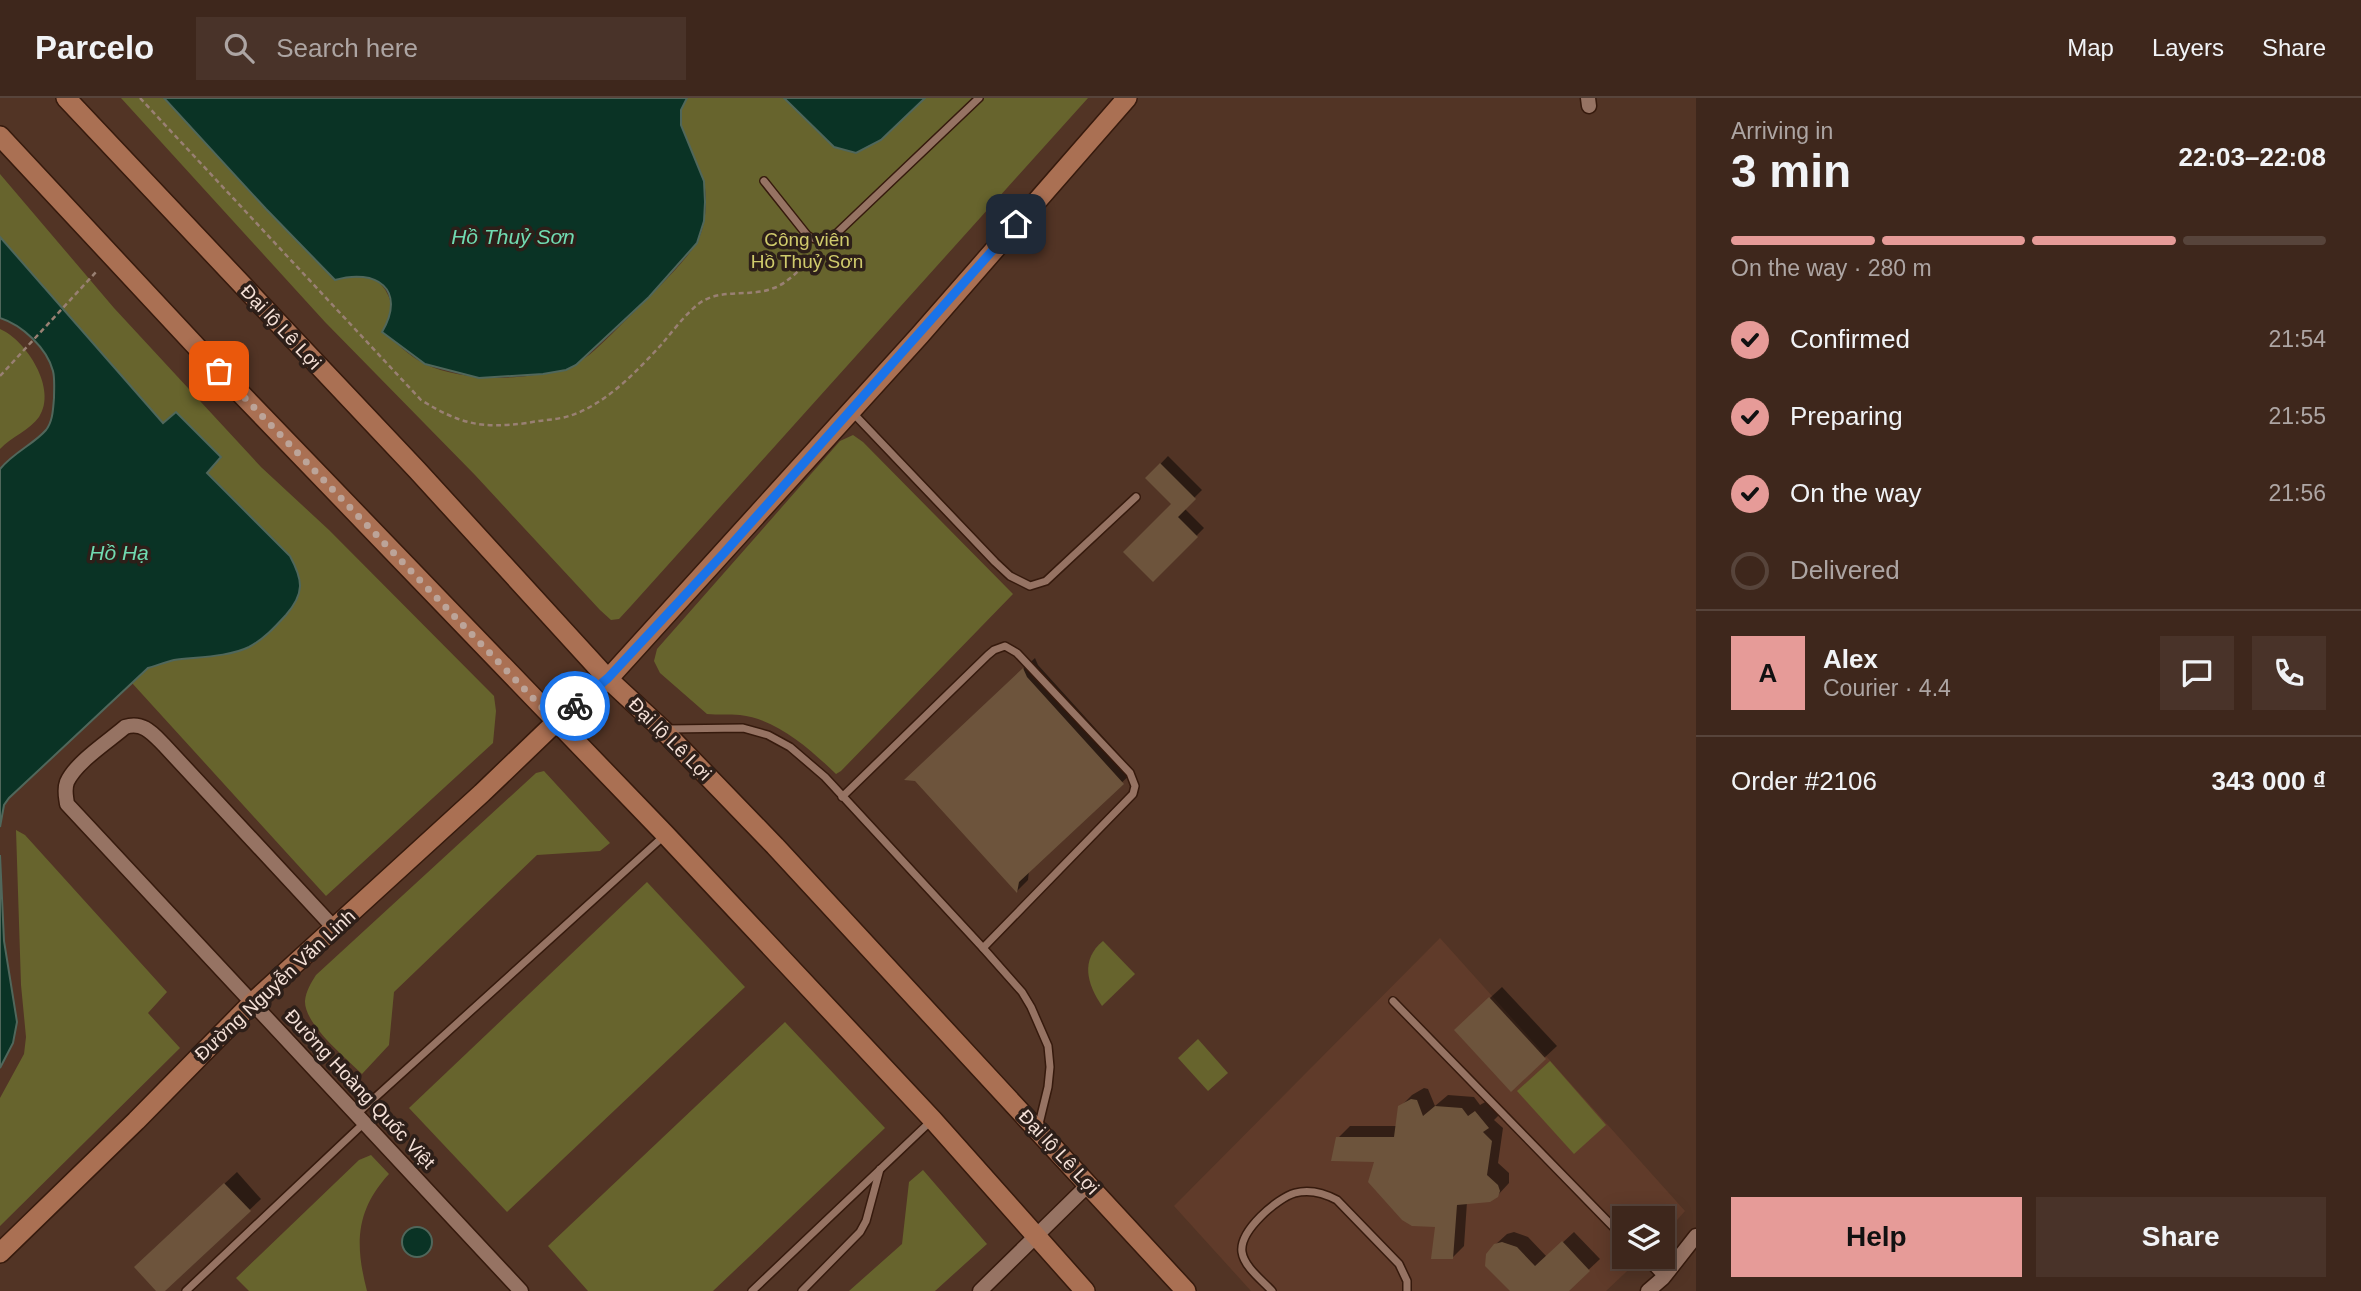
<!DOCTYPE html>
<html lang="en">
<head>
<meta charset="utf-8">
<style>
	body { margin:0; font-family:Helvetica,sans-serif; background:#493329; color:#f1f3f6; height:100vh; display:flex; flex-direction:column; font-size:26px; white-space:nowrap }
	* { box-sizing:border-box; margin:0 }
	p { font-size:23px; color:#ada5a3 }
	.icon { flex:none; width:38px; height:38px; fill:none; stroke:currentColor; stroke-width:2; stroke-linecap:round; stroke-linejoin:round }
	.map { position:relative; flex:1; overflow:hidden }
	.drawer { display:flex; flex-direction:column; background:#3e271c; width:665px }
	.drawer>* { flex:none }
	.controls { position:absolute; left:1612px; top:1108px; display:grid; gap:14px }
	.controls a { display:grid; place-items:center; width:63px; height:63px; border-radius:0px; background:#3e271c; box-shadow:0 4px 18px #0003,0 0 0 2px #57443b; font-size:35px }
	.pin { position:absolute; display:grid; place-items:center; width:60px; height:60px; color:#fff; margin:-30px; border-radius:14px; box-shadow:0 4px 10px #0006 }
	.courier { position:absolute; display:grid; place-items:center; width:70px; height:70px; margin:-35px; border:5px solid #1a73e8; border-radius:50%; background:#fff; color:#222; box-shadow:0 2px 9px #0007 }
	.head em { font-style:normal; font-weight:700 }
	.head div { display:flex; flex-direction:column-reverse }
	.head { display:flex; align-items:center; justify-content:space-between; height:119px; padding:0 35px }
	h1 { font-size:46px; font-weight:700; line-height:52px }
	.bar { display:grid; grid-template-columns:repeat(4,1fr); gap:10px 7px; align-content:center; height:84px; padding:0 35px }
	.bar i { height:9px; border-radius:5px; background:#57443b }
	.bar .on { background:#e69b98 }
	.bar p { grid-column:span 4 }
	.line { display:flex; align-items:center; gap:18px; padding:0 35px; border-top:2px solid #57443b }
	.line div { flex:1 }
	.round { display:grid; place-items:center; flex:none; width:74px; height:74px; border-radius:0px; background:#493329 }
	ol { padding:0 35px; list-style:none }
	li { display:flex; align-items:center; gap:21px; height:77px }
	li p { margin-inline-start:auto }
	li .icon { padding:7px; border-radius:50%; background:#e69b98; color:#111; stroke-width:4 }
	li:last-child { color:#ada5a3 }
	li i { width:38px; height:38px; border:4px solid #57443b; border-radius:50% }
	.cta { display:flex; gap:14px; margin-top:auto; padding:14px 35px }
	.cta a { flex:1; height:80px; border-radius:0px; background:#e69b98; color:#111; font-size:28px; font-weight:700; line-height:80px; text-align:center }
	.cta a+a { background:#493329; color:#f1f3f6 }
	header { display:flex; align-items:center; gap:42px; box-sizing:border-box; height:98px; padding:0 35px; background:#3e271c; border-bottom:2px solid #57443b }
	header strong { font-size:33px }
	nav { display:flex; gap:38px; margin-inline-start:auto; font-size:24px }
	.search { width:490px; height:63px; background:#493329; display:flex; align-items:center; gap:18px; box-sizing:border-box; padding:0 24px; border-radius:0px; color:#ada5a3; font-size:26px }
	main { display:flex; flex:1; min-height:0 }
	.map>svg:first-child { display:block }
</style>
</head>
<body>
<header>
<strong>Parcelo</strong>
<div class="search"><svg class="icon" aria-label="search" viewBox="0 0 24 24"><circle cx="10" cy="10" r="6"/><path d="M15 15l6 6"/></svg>Search here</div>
<nav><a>Map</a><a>Layers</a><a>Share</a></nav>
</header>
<main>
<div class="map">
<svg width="1696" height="1193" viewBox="0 0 1696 1193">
	<rect width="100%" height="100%" fill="#523425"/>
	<!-- built -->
	<polygon fill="#603b2a" points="1440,840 1685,1113 1663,1138 1662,1120 1624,1120 1624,1158 1642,1159 1606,1193 1251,1193 1174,1108"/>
	<!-- green -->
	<g fill="#67642d">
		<path d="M121 0H164L334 182C355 176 378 174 388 197 391 203 392 211 390 219 389 224 385 229 383 234 396 244 410 259 425 266 467 286 551 285 589 257 605 244 620 227 635 213 652 196 683 166 696 146 706 130 708 102 704 84 699 59 667 25 687 0H784L834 48 856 55 881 42 925 0H1088L631 508 619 521 611 522 600 512 475 377 325 224Z"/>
		<path d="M0 76 114 210 261 369 329 432 494 598 496 613 493 645 326 798 132 585C137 581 142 574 148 570 177 554 220 564 249 549 262 542 273 531 282 521 304 496 305 487 290 458L207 374 221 360 164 326 0 139Z"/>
		<path d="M0 231C26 242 58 291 39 319 30 332 11 339 0 351Z"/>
		<path d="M853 337 863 344 1013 496 841 673 836 676C810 651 777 621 740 617 729 616 718 617 707 616L660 575 654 563 657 551 840 343Z"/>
		<path d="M544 673 610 745 600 753 537 757 394 894 389 947 362 976C346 960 304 926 305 903 306 893 311 885 316 877L536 675Z"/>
		<polygon points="16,732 25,737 167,894 148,915 180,950 0,1128 0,1000 24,956 26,939 21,887"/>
		<polygon points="647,784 745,889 507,1114 409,1010"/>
		<path d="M1103 843 1135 876 1102 908C1087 886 1080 862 1103 843Z"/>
		<polygon points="785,924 885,1030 713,1193 588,1193 548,1148"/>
		<polygon points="1198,941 1228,975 1208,993 1178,960"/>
		<polygon points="1550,963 1606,1027 1574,1056 1517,993"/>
		<path d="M371 1057 389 1076C355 1113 355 1147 367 1193H249L236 1180 359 1062Z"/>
		<polygon points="923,1072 987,1146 935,1193 849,1193 902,1146 909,1084"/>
	</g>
	<!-- water -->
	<g fill="#0a3325" stroke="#50675b" stroke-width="2">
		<path d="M164 0H687L681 12V27L704 83 705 104 704 123 697 145 649 199 576 267 566 272 543 276 479 280 425 266 382 234C407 191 376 170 335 182L266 111Z"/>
		<polygon points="784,0 925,0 881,42 856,55 834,49"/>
		<path d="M0 139 163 325 176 314 221 359 207 375 290 458C303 482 305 495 286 517 275 529 264 541 249 549 229 559 196 559 174 562 165 564 156 568 148 570L9 700 4 707 0 729V371C14 354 34 346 46 332 53 323 53 311 54 300 54 292 55 281 53 273 47 250 22 227 0 220Z"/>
		<polygon points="0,757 4,843 17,924 13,945 0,970"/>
		<circle cx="417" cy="1144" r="15"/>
	</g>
	<!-- shadow -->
	<g fill="#0007">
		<polygon points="1168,358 1202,392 1184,410 1204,430 1153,482 1173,406 1147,380"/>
		<polygon points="1035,560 1038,567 1134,673 1029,772 1028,782 1017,793 918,670"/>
		<polygon points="1502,889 1557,948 1511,991 1468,920"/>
		<polygon points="1424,990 1428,991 1435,1008 1448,997 1474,999 1480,1007 1487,1003 1499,1017 1494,1022 1503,1030 1498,1065 1509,1075 1509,1085 1497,1098 1467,1104 1464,1148 1452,1160 1437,1127 1377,1062 1338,1040 1350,1028 1397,1028 1400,1009 1412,997"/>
		<polygon points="237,1074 261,1101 163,1193 158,1193 148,1157"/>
		<polygon points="1514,1134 1528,1139 1547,1159 1574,1134 1600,1161 1566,1193 1512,1193 1495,1147 1507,1136"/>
	</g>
	<!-- building -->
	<g fill="#6d543c">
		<polygon points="1160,365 1196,401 1178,419 1198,439 1153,484 1123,454 1171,406 1145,380"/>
		<polygon points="1023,570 1027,579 1124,686 1019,784 1017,795 915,683 904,682"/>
		<polygon points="1489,899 1546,961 1511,994 1454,932"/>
		<polygon points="1411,1001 1417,1002 1423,1018 1435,1008 1462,1010 1468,1018 1475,1013 1489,1030 1483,1034 1492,1043 1487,1077 1498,1087 1500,1093 1498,1099 1490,1104 1457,1107 1453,1161 1431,1161 1435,1129 1412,1128 1402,1122 1368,1084 1374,1064 1331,1063 1336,1039 1394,1039 1398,1008"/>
		<polygon points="224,1085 251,1113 165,1193 156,1193 134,1169"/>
		<polygon points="1562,1143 1590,1173 1569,1193 1510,1193 1485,1168 1486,1156 1494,1146 1502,1144 1517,1149 1535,1168"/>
	</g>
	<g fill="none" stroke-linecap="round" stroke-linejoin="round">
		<!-- lane casing -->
		<g stroke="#361a0d" stroke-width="10">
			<g id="lane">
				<path d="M764 83 807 137C818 145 827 142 837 135L979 0"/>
				<polyline points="853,315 995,464 1010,478 1030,488 1046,483 1136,399"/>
				<polyline points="668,631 743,630 768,637 790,649 825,679 983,850 1022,894 1031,909 1048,948 1050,969 1048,989 1038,1030"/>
				<polyline points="842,699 988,557 994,552 1005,548 1017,555 1130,675 1135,688 1133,696 983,850"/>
				<polyline points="1393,903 1624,1140"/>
				<polyline points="357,1016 665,737"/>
				<polyline points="1642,1158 1663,1180"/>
				<polyline points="186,1193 364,1025"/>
				<polyline points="752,1193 932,1022"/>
				<polyline points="802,1193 860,1134 866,1123 880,1071"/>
				<path d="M1272 1193C1263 1183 1244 1169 1242 1154 1239 1133 1277 1100 1295 1095 1310 1091 1324 1095 1337 1102L1399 1166 1407 1183V1193"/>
			</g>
		</g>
		<!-- street casing -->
		<g stroke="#361a0d" stroke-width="17">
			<g id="street">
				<polyline points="1588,0 1589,8"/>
				<path d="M335 831 164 647C153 636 143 623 125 629 109 643 76 664 67 684 64 692 66 698 67 706L521 1193"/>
				<polyline points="980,1193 1089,1086"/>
				<polyline points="1648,1193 1663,1180 1696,1138"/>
			</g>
		</g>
		<!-- secondary casing -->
		<g stroke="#361a0d" stroke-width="22">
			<g id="secondary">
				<polyline points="66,0 417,372 608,581 662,631 775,748 1186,1193"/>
				<polyline points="0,38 219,273 665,736 933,1022 1085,1193"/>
				<polyline points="0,1155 136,1023 253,904 482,695 556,624 608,581 920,237 1127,0"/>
			</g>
		</g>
		<!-- path -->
		<g stroke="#998073" stroke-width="2.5" stroke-dasharray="5 3.5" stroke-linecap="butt">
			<path d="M140 0 421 302C460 326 481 331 527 325 541 322 556 322 569 318 605 307 636 274 661 247 672 234 684 218 697 207 719 189 749 200 774 190 792 183 805 165 818 152"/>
			<polyline points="0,278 96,174"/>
		</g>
		<!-- lane -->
		<use href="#lane" stroke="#967363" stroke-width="7"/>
		<!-- street -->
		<use href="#street" stroke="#967363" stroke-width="14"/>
		<!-- secondary -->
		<use href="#secondary" stroke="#aa7053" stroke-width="19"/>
	</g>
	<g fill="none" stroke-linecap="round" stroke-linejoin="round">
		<!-- done -->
		<polyline stroke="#bca499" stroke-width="7" stroke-dasharray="0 12.6" points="219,273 556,624 575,608"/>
		<!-- route -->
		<polyline stroke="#1a73e8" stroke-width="9" points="575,608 608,580 724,455 1016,126"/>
	</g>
	<g text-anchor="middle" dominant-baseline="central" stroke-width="7" stroke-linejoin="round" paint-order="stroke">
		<!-- park labels -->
		<g font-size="19" fill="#d0cb6c" stroke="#2d1f19">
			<text x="807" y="141">Công viên<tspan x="807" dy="22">Hồ Thuỷ Sơn</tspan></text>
		</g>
		<!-- street labels -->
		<g font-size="19" fill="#f5e1d8" stroke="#2d1f19">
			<text transform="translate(281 229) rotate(47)">Đại lộ Lê Lợi</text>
			<text transform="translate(670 641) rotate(45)">Đại lộ Lê Lợi</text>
			<text transform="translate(275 887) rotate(-43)">Đường Nguyễn Văn Linh</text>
			<text transform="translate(360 991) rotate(47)">Đường Hoàng Quốc Việt</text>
			<text transform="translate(1059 1054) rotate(47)">Đại lộ Lê Lợi</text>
		</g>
		<!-- water labels -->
		<g font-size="21" font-style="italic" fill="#70dbb1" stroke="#2d1f19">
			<text x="513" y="138">Hồ Thuỷ Sơn</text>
			<text x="119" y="454">Hồ Hạ</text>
		</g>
	</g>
</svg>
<div class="controls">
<a><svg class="icon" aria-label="layers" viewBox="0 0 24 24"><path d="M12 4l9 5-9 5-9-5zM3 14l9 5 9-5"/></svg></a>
</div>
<div class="pin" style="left:219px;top:273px;background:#ea580c"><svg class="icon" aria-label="bag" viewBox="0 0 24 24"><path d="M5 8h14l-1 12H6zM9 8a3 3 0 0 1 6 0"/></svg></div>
<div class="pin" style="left:1016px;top:126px;background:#1f2937"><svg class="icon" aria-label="home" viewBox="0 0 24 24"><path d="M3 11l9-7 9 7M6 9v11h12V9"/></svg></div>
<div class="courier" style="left:575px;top:608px"><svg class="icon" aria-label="bike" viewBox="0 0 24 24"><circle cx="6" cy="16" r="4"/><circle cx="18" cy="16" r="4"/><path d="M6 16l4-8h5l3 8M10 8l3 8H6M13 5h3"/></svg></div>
</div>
<section class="drawer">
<div class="head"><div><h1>3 min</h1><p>Arriving in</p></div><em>22:03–22:08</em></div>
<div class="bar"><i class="on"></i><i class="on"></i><i class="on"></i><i></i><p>On the way · 280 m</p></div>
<ol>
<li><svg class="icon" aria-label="check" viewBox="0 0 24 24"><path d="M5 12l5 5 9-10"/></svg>Confirmed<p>21:54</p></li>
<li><svg class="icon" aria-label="check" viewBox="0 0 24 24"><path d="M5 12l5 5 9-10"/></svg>Preparing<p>21:55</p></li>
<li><svg class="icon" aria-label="check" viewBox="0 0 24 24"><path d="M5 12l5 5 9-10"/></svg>On the way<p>21:56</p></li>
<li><i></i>Delivered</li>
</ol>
<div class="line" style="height:126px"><b class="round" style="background:#e69b98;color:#111">A</b><div><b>Alex</b><p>Courier · 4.4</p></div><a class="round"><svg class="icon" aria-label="chat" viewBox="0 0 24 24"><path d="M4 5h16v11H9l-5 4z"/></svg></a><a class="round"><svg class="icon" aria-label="phone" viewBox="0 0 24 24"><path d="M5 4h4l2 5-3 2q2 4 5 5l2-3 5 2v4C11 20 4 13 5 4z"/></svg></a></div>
<div class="line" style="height:91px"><div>Order #2106</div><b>343 000 ₫</b></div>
<div class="cta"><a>Help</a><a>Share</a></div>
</section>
</main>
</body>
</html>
